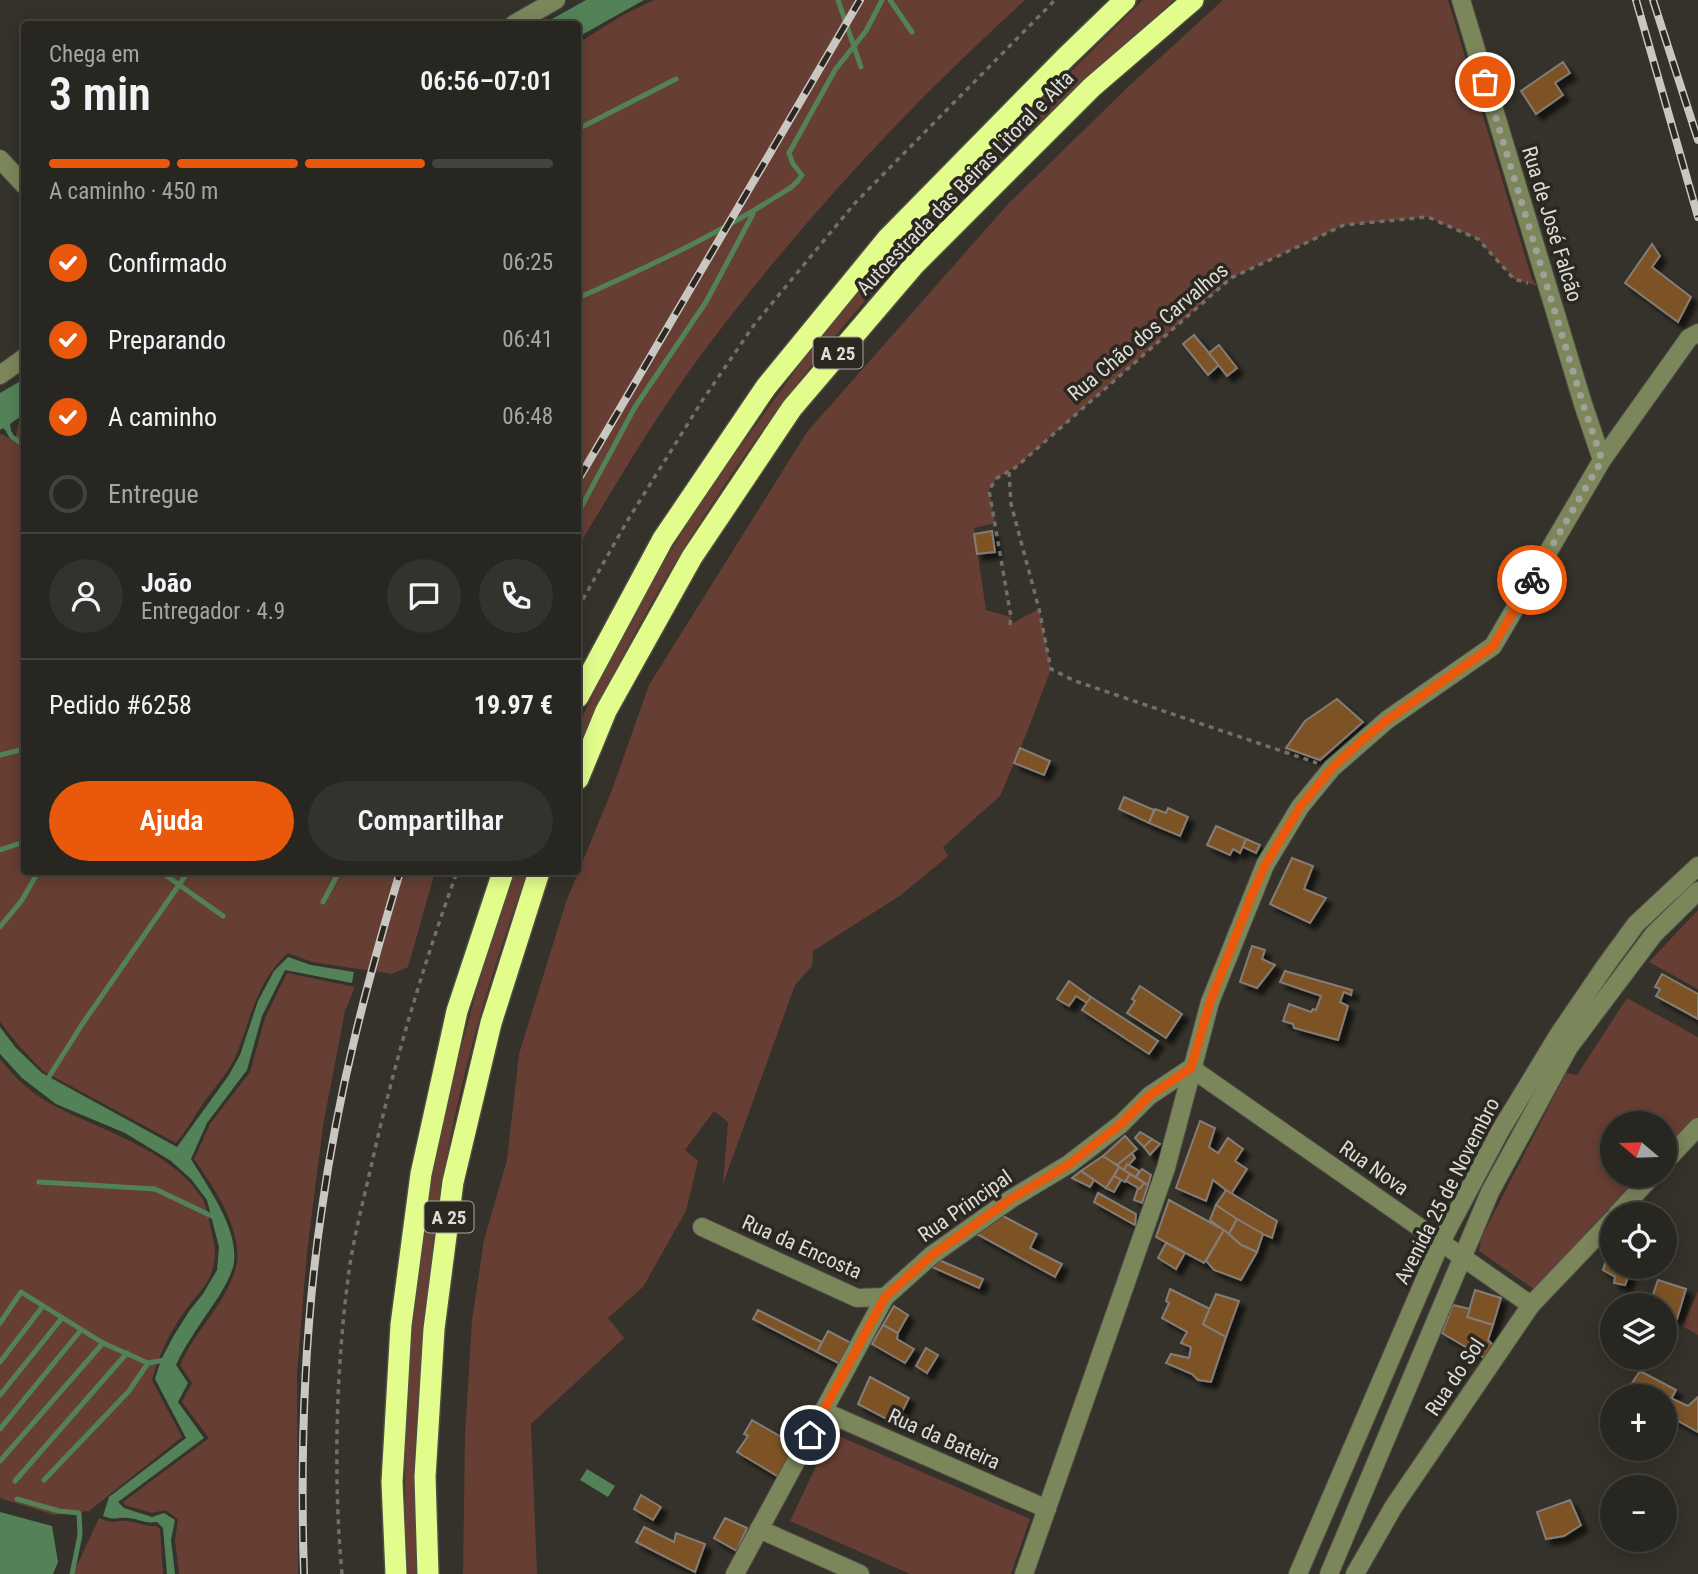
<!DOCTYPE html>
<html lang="pt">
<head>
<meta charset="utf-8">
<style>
	body { margin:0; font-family:"Roboto Condensed",sans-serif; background:#33322d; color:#f1f3f6; height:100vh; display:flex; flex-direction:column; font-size:26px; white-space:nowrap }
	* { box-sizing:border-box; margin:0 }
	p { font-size:23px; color:#a4a5a5 }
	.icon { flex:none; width:38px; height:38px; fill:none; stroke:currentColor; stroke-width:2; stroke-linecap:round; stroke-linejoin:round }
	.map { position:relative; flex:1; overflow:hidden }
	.side { position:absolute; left:21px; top:21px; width:560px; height:854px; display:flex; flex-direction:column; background:#272620; border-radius:7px; box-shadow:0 4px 18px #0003,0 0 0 2px #43433e }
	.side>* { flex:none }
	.needle { width:46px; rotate:289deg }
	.fabs { position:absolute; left:1600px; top:1111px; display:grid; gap:14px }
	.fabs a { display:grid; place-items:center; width:77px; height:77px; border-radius:50%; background:#272620; box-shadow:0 4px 18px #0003,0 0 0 2px #43433e; font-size:35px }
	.pin { position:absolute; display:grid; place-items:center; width:60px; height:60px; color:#fff; margin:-30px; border:4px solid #fff; border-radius:50%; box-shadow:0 2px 7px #0007 }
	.courier { position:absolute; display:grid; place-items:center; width:70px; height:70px; margin:-35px; border:5px solid #ea580c; border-radius:50%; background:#fff; color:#222; box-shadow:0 2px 9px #0007 }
	.head em { font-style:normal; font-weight:600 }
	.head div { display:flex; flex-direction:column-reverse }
	.head { display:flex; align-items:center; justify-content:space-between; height:119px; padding:0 28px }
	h1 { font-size:46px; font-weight:600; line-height:52px }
	.bar { display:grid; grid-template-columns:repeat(4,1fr); gap:10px 7px; align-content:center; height:84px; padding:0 28px }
	.bar i { height:9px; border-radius:5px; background:#43433e }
	.bar .current { background:#ea580c }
	.bar p { grid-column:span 4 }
	.line { display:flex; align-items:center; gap:18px; padding:0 28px; border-top:2px solid #43433e }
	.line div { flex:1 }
	.round { display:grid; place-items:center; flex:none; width:74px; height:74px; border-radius:37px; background:#33322d }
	ol { padding:0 28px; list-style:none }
	li { display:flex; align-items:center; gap:21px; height:77px }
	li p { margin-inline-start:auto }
	li .icon { padding:7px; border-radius:50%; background:#ea580c; color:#fff; stroke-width:4 }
	li:last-child { color:#a4a5a5 }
	li i { width:38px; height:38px; border:4px solid #43433e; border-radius:50% }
	.cta { display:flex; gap:14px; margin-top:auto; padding:14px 28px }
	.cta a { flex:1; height:80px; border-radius:42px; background:#ea580c; color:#fff; font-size:28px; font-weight:600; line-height:80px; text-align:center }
	.cta a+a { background:#33322d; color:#f1f3f6 }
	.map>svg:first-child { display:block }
</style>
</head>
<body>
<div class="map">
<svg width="1698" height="1574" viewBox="0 0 1698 1574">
	<defs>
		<filter id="shadow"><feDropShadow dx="6" dy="6" stdDeviation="2" flood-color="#0009"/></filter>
	</defs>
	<rect width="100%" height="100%" fill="#34322a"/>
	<!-- green -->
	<g fill="#673e33">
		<path d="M654 0H1025C906 108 797 226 701 355 656 416 617 482 578 547V43L623 15Z"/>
		<path d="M1143 0H1174C1087 77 1001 155 921 239 780 388 661 563 578 749V725L640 601 705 495 802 361 847 305 951 190Z"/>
		<polygon points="1223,0 1448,0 1532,279 1537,286 1514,279 1478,239 1428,217 1344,225 1231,278 1016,467 997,478 989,490 995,523 974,528 986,610 1011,617 1011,624 1039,609 1051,669 1028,730 1000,796 943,847 948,856 901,895 813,951 812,966 795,985 723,1184 728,1122 714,1111 685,1150 698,1161 686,1211 643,1287 608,1318 624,1338 531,1424 537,1574 463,1574 465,1435 472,1320 484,1240 507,1160 519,1054 566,902 612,790 649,685 807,432 1008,204 1129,86"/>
		<path d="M24 418V872H435L408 967 392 974 312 962 288 953C256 982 252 1016 237 1053 230 1071 218 1083 207 1098 196 1113 188 1129 176 1143L43 1071 19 1046 0 1022V435L2 434 15 442 18 425Z"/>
		<path d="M515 872H527C508 927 489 982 474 1038 426 1213 413 1394 417 1574H406C405 1512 404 1450 407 1389 416 1214 457 1035 515 872Z"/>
		<polygon points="1698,910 1698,989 1649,962"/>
		<path d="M287 973 355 987 345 1011 323 1126 307 1252 297 1374 298 1574H179L175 1540 178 1519 165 1510 152 1513 125 1505 123 1502 209 1438 182 1402 192 1383 180 1365C191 1340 209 1320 223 1297 228 1288 236 1272 237 1262 241 1227 213 1186 194 1159L210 1124 250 1072 265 1018Z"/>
		<polygon points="1627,998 1698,1037 1698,1121 1664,1157 1664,1124 1612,1124 1612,1176 1646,1176 1538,1292 1479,1251 1481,1238 1566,1073 1577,1075"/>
		<path d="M0 1059C15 1078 35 1097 57 1107 103 1131 175 1152 203 1200 207 1208 209 1218 210 1226 214 1240 217 1254 213 1268 209 1284 196 1296 187 1308 171 1330 159 1354 152 1380L182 1437 89 1511 54 1515 0 1498Z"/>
		<polygon points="1698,1291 1698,1335 1682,1326"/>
		<polygon points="832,1433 1030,1519 1011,1574 910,1574 790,1521"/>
		<path d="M99 1518C116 1525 113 1520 127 1521 138 1522 145 1527 156 1526L160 1529 163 1574H73Z"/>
	</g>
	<!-- water -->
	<g fill="#538258">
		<polygon points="586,0 644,0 578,37 578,24 543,24"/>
		<polygon points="24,379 24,414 10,424 12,437 3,428 0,430 0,393"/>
		<path d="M288 957 311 965 354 972 352 983 285 970 262 1016 247 1070 207 1123 191 1159C207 1186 238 1227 234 1262 233 1272 224 1288 219 1296 204 1319 187 1341 176 1365L188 1383 178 1402 204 1438 118 1502 124 1508 152 1517 164 1513 175 1520 171 1540 175 1574H167L163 1528 157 1522C143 1524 138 1518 127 1518 116 1517 116 1521 103 1516L109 1497 186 1438 155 1379 161 1360 173 1337 190 1310 203 1294 217 1270 219 1247 207 1200 191 1179 171 1161 125 1133 56 1104 22 1078 0 1054V1027L16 1048 42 1073 177 1147 229 1075 240 1055 258 1001 274 971Z"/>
		<polygon points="587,1469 615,1486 608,1497 580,1480"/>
		<polygon points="0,1512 52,1526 58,1562 53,1574 0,1574"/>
	</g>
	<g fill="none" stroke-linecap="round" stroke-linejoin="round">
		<!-- stream -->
		<g stroke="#538258" stroke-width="5">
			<polyline points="838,0 861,67"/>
			<polyline points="890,0 912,32"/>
			<polyline points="578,129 676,79"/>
			<path d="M578 298C645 268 711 238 774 198 785 191 795 187 802 175L793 164 789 153 835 70 866 31 882 0"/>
			<polyline points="9,432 12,437 24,445"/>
			<polyline points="578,513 635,407 706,302 753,214"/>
			<polyline points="0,755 24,749"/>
			<polyline points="0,850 24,842"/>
			<polyline points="161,872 223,916"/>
			<polyline points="323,902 339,872"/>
			<polyline points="0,927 22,900 38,872"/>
			<polyline points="45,1083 83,1023 188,872"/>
			<polyline points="39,1182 155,1189 218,1219"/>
			<polyline points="0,1323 21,1292 103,1343 148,1363 165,1360"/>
			<polyline points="0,1362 43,1306"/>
			<polyline points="0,1395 62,1318"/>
			<polyline points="0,1429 81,1330"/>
			<polyline points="0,1461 103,1343"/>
			<polyline points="44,1480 129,1391 148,1363"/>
			<polyline points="15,1481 127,1353"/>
			<polyline points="17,1499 59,1511 79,1513 80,1535 72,1574"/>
		</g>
	</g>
	<!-- building -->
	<g fill="#7d5328" stroke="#847c75" stroke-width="2" filter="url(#shadow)">
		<polygon points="1563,62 1570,73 1555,83 1563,95 1536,114 1521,91"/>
		<polygon points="1652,244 1660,256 1652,267 1691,297 1678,322 1625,283"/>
		<polygon points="1194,335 1219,365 1208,375 1183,344"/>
		<polygon points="1219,345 1237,368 1227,376 1209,353"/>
		<polygon points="992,531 995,552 977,554 974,534"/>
		<polygon points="1337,699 1363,722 1320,760 1286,748 1305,721"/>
		<polygon points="1020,748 1050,761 1044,775 1014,763"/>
		<polygon points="1124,797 1154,810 1149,823 1119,809"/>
		<polygon points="1168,808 1188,817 1180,836 1149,823 1155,809 1166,813"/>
		<polygon points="1216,826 1246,839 1240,853 1233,849 1230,855 1207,845"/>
		<polygon points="1246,839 1260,845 1256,853 1243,847"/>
		<polygon points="1292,858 1313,866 1304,889 1326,898 1310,923 1270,904"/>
		<polygon points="1252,946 1265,950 1262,959 1275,965 1257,988 1240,982"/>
		<polygon points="1285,971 1352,990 1351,995 1344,992 1340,1002 1348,1006 1338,1040 1294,1028 1293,1024 1283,1021 1289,1004 1311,1012 1313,1009 1316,1010 1321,996 1280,982"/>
		<polygon points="1662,974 1698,994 1698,1019 1656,996 1660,989 1655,987"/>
		<polygon points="1069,981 1091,997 1087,1003 1076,996 1069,1006 1057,999"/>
		<polygon points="1140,986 1182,1014 1166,1038 1127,1013 1135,1001 1132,999"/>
		<polygon points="1091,997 1158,1041 1149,1054 1082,1010"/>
		<polygon points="1200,1121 1215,1128 1209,1147 1218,1153 1228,1138 1243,1149 1235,1161 1247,1169 1231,1194 1213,1180 1206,1201 1176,1188"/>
		<polygon points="1140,1132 1152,1139 1144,1147 1135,1138"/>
		<polygon points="1125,1136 1137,1149 1117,1165 1103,1156"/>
		<polygon points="1152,1139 1160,1144 1150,1155 1144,1147"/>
		<polygon points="1132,1153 1135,1158 1124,1170 1117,1165"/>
		<polygon points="1103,1156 1119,1167 1106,1188 1081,1171"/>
		<polygon points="1127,1164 1139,1171 1136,1177 1124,1170"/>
		<polygon points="1119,1167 1130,1174 1125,1182 1114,1176"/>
		<polygon points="1142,1169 1151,1175 1148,1185 1136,1177"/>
		<polygon points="1081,1171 1094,1180 1090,1187 1072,1178"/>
		<polygon points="1130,1174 1144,1183 1140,1189 1126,1181"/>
		<polygon points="1114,1176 1121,1180 1114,1192 1106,1188"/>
		<polygon points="1144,1183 1148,1185 1142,1203 1134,1200 1138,1188 1140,1189"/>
		<polygon points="1226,1190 1277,1221 1272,1238 1249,1228 1216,1205"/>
		<polygon points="1098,1193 1136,1214 1135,1225 1094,1202"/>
		<polygon points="1169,1200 1224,1230 1204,1263 1156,1237"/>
		<polygon points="1216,1205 1237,1219 1229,1234 1210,1220"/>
		<polygon points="1001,1215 1037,1234 1030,1248 1062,1264 1055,1277 977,1234"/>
		<polygon points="1237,1219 1263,1234 1257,1252 1241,1245 1229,1234"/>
		<polygon points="1224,1230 1241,1245 1257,1252 1241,1280 1214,1270 1206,1261"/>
		<polygon points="1166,1243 1185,1253 1176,1269 1158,1258"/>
		<polygon points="1611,1243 1612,1267 1632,1267 1625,1285 1614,1283 1615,1277 1603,1270"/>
		<polygon points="939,1260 983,1279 979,1288 932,1267"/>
		<polygon points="1658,1280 1686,1289 1677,1319 1664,1314 1664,1306 1649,1306"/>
		<polygon points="1170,1289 1210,1309 1203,1324 1226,1337 1211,1382 1198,1380 1192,1374 1166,1363 1171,1354 1189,1358 1191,1347 1181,1343 1187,1332 1162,1318 1169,1303 1166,1301"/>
		<polygon points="1475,1290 1501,1298 1493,1325 1467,1317"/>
		<polygon points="1216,1294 1239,1301 1226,1337 1203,1324"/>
		<polygon points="1453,1305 1470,1309 1467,1317 1493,1325 1488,1340 1495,1347 1488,1360 1442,1333"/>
		<polygon points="894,1306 908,1315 898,1333 883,1325"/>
		<polygon points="758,1310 822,1342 817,1352 753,1319"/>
		<polygon points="883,1325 898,1333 897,1339 914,1349 905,1363 872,1344"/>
		<polygon points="828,1331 851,1343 840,1364 817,1352"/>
		<polygon points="926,1348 938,1355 927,1373 916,1366"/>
		<polygon points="1640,1371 1676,1390 1664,1413 1664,1396 1631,1396 1626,1392"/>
		<polygon points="870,1377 909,1398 896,1424 858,1404"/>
		<polygon points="1698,1397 1698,1432 1664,1413 1671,1398 1688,1406"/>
		<polygon points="752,1420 795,1445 779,1477 737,1452 748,1436 744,1434"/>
		<polygon points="641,1495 661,1507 653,1520 634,1509"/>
		<polygon points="1570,1500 1581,1525 1564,1536 1546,1539 1537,1512"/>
		<polygon points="725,1518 747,1528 737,1551 714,1538"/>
		<polygon points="644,1527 674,1542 676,1533 705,1544 695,1572 636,1542"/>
	</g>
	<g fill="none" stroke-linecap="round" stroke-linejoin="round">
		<!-- minor casing -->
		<g stroke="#4f4d46" stroke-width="20">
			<g id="minor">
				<polyline points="1461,0 1583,404 1602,460"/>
				<polyline points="514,24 556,0"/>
				<polyline points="0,159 24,185"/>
				<polyline points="0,375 24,358"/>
				<polyline points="1191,1068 1531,1305"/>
				<polyline points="1664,1163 1698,1127"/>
				<polyline points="1617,1214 1652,1176"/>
				<polyline points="702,1227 857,1298 885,1297"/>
				<polyline points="823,1411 1047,1509"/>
				<polyline points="759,1529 860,1574"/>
				<polyline points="735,1574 885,1297 932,1255 1011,1199 1069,1164 1121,1124 1149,1096 1191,1068"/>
				<polyline points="1024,1574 1166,1168 1210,1002 1265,865 1300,807 1332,768 1387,720 1493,646 1602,460 1689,338 1698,333"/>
				<polyline points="1298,1574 1441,1242 1500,1131 1559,1034 1606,965 1636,924 1698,866"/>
				<polyline points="1329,1574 1490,1192 1569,1047 1654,934 1698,891"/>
				<polyline points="1355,1574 1394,1506 1531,1305 1612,1220"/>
			</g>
		</g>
		<!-- highway casing -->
		<g stroke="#4f4d46" stroke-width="24">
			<g id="highway">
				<polyline points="578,697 663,539 766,387 888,238 1065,58 1125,0"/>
				<polyline points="578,779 606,711 692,557 792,408 915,264 1092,87 1193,0"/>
				<polyline points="396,1574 392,1482 401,1325 421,1174 457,1011 503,872"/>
				<polyline points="428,1574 425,1477 434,1329 453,1182 491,1023 539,872"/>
			</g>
		</g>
		<!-- path -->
		<g stroke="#716f69" stroke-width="3.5" stroke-dasharray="5 5" stroke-linecap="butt">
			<polyline points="1009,472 1011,504 1039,609 1051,669 1075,681 1317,763"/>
			<polyline points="578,608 626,523 702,401 754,325 855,203 1055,0"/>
			<polyline points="1010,625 1011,617 989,490 997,478 1016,467 1231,278 1344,225 1428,217 1478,239 1514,279 1528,283"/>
			<path d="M342 1574C333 1478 336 1367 349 1271 354 1236 363 1202 371 1167 393 1067 422 968 457 872"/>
		</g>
		<!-- minor -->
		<use href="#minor" stroke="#7c865b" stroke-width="18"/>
		<!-- highway -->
		<use href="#highway" stroke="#e3fd8c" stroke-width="21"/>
		<!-- rail casing -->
		<g stroke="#c9c7c1" stroke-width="8">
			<g id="rail">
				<polyline points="1636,0 1698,217"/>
				<polyline points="1653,0 1698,140"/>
				<polyline points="578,480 860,0"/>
				<path d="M304 1574C300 1452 304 1329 322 1208 338 1093 367 982 400 872"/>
			</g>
		</g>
		<!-- rail -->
		<use href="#rail" stroke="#2a2820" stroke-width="5" stroke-dasharray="16" stroke-linecap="butt"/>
	</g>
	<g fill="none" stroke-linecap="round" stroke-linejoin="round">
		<!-- done -->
		<polyline stroke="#a2a09a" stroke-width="7" stroke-dasharray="0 12.6" points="1485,82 1583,404 1602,460 1532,580"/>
		<!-- route -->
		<polyline stroke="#ea580c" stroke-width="9" points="810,1435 885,1297 932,1255 1011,1199 1069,1164 1121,1124 1149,1096 1191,1068 1210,1002 1251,897 1265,865 1300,807 1332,768 1360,742 1387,720 1493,646 1532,580"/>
	</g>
	<g text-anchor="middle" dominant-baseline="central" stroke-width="7" stroke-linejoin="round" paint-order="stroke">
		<!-- shield labels -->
		<g fill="#2a2820" stroke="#a8a6a0" stroke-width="2">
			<rect x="813.5" y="337.5" width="49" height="31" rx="5"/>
			<rect x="424.5" y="1201.5" width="49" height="31" rx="5"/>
		</g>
		<g font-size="19" font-weight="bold" fill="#dedcd7">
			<text x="838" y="353">A 25</text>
			<text x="449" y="1217">A 25</text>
		</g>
		<!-- street labels -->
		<g font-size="21" fill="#dedcd7" stroke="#2a2820">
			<text transform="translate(965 183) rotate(-46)">Autoestrada das Beiras Litoral e Alta</text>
			<text transform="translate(1552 224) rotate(73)">Rua de José Falcão</text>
			<text transform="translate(1148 332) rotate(-40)">Rua Chão dos Carvalhos</text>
			<text transform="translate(1374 1168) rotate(35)">Rua Nova</text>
			<text transform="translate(1447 1191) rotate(-63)">Avenida 25 de Novembro</text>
			<text transform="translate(965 1206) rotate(-35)">Rua Principal</text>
			<text transform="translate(802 1247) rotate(24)">Rua da Encosta</text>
			<text transform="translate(1455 1377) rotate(-56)">Rua do Sol</text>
			<text transform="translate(944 1439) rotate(24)">Rua da Bateira</text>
		</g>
	</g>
</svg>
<div class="fabs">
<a><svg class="needle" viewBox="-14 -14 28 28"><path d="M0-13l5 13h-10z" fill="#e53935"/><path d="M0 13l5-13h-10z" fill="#a4a5a5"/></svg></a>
<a><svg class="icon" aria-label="locate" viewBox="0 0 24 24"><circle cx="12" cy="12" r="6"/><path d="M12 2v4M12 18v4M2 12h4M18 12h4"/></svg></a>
<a><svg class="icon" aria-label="layers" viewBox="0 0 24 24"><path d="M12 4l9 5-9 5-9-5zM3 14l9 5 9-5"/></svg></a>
<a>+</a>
<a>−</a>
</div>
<div class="pin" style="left:1485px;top:82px;background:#ea580c"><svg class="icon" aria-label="bag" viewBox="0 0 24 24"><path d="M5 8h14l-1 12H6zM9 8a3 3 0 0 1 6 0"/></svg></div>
<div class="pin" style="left:810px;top:1435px;background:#1f2937"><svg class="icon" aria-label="home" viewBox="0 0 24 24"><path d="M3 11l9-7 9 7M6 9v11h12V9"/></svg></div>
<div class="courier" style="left:1532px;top:580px"><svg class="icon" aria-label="bike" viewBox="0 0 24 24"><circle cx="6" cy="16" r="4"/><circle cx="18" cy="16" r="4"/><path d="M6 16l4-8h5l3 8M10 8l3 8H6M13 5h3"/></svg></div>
<section class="side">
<div class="head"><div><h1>3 min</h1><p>Chega em</p></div><em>06:56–07:01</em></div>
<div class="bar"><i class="current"></i><i class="current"></i><i class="current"></i><i></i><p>A caminho · 450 m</p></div>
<ol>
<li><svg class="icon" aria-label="check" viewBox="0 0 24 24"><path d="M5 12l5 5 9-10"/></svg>Confirmado<p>06:25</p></li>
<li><svg class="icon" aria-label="check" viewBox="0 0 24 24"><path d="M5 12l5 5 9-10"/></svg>Preparando<p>06:41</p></li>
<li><svg class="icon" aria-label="check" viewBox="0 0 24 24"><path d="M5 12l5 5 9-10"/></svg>A caminho<p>06:48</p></li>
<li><i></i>Entregue</li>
</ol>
<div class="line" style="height:126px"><a class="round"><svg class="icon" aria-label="person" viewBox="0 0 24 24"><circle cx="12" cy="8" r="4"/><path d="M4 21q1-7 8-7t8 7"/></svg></a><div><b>João</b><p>Entregador · 4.9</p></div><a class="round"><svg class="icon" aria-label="chat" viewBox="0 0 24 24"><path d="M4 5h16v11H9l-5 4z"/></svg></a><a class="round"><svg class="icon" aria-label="phone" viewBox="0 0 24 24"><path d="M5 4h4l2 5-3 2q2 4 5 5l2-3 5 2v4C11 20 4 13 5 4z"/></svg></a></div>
<div class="line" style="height:91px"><div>Pedido #6258</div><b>19.97 €</b></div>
<div class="cta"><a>Ajuda</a><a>Compartilhar</a></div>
</section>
</div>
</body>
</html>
